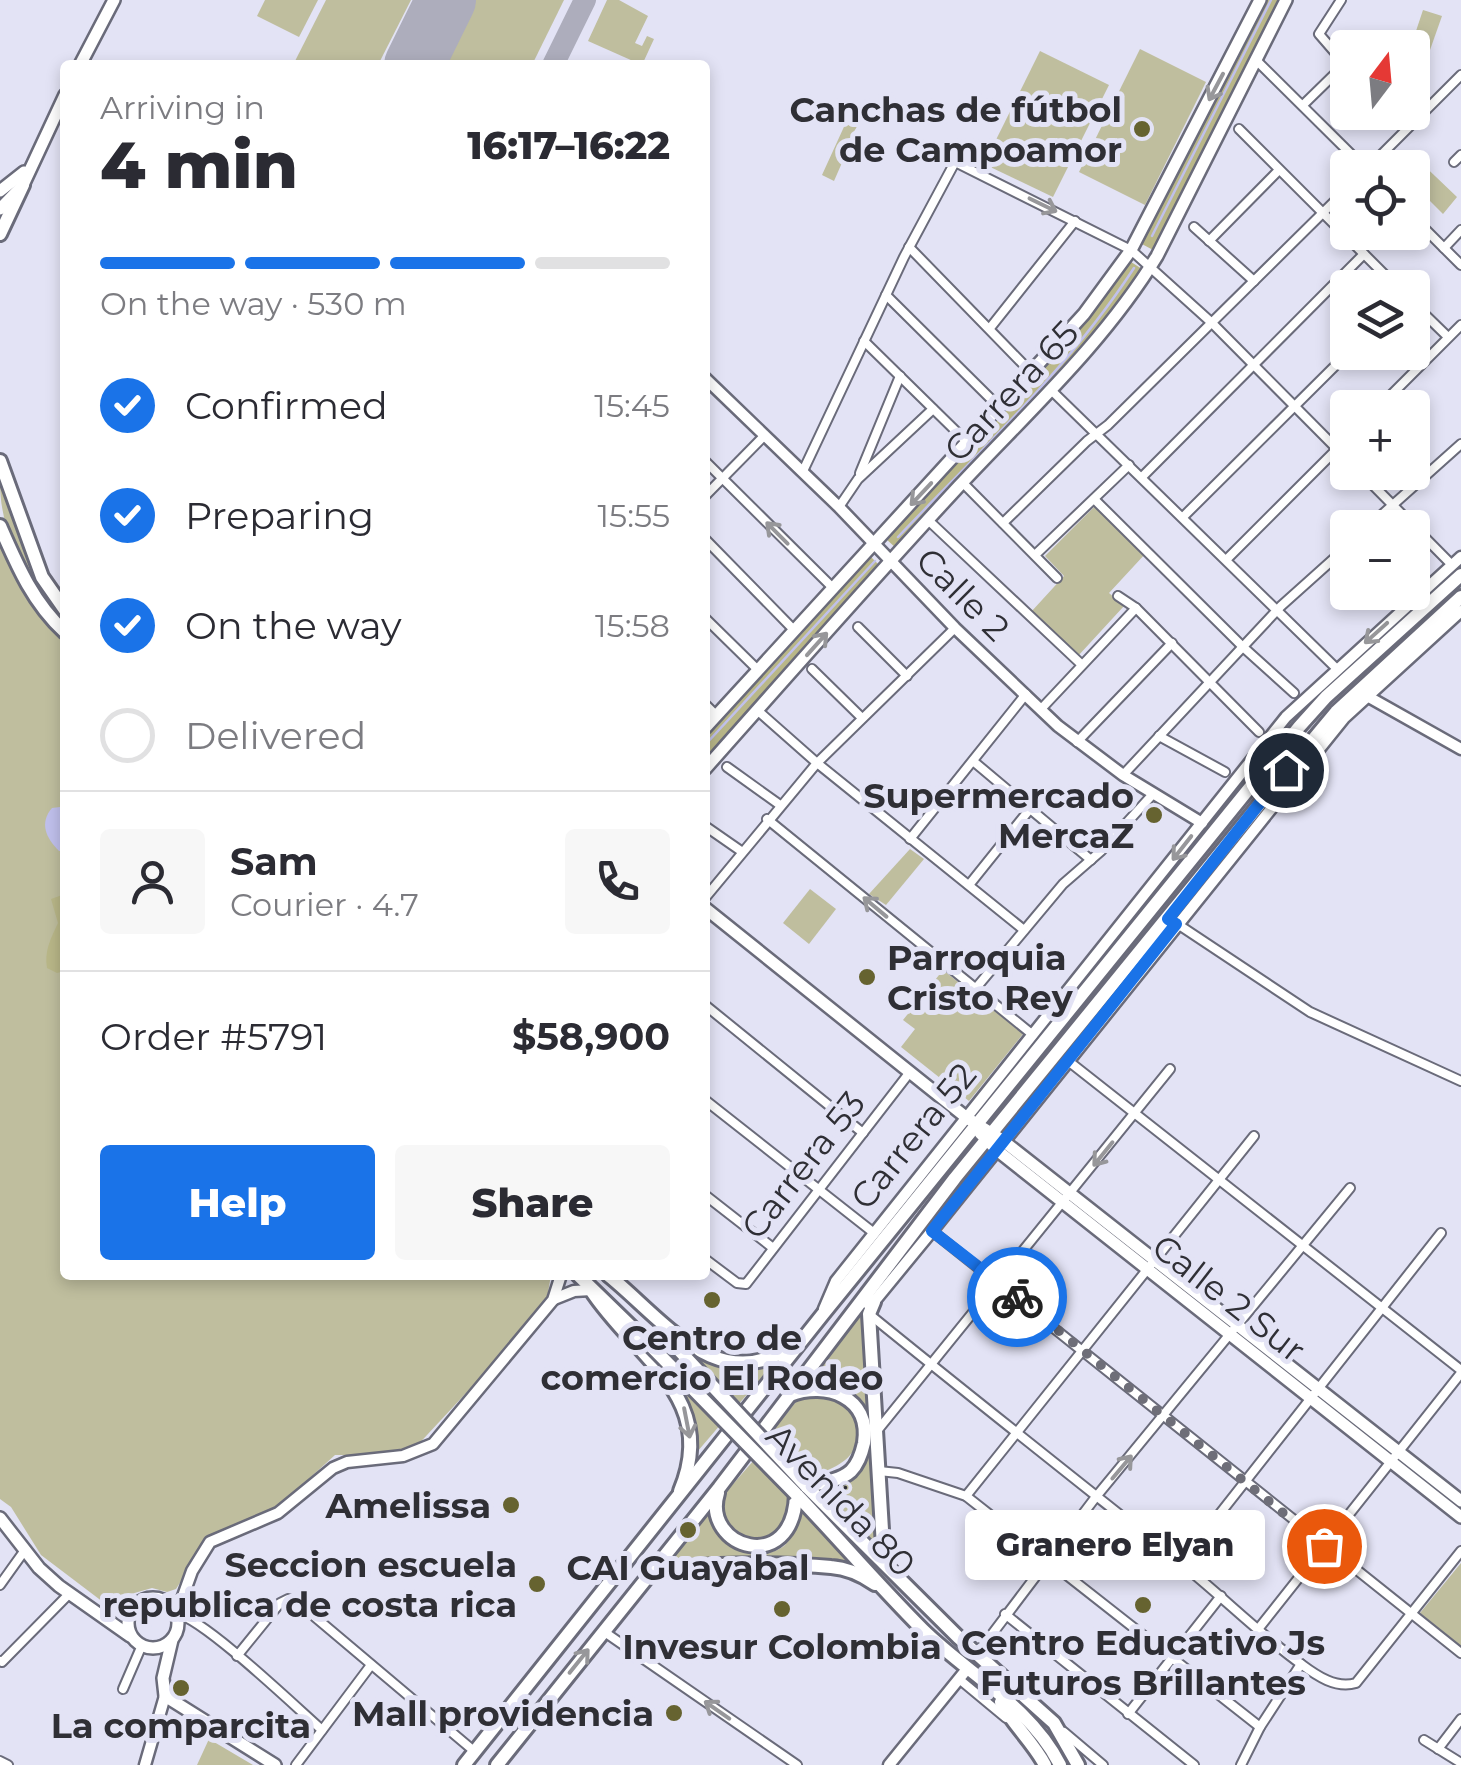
<!DOCTYPE html>
<html lang="en">
<head>
<meta charset="utf-8">
<style>
	body { margin:0; font-family:Montserrat,sans-serif; background:#f7f7f7; color:#2b2b33; height:100vh; display:flex; flex-direction:column; font-size:38px; white-space:nowrap }
	* { box-sizing:border-box; margin:0 }
	p { font-size:32px; color:#7c7c81 }
	.icon { flex:none; width:55px; height:55px; fill:none; stroke:currentColor; stroke-width:2; stroke-linecap:round; stroke-linejoin:round }
	.map { position:relative; flex:1; overflow:hidden }
	.details { position:absolute; left:60px; top:60px; width:650px; height:1220px; display:flex; flex-direction:column; background:#fff; border-radius:10px; box-shadow:0 5px 15px #0003 }
	.details>* { flex:none }
	.needle { width:65px; rotate:16deg }
	.controls { position:absolute; left:1330px; top:30px; display:grid; gap:20px }
	.controls a { display:grid; place-items:center; width:100px; height:100px; border-radius:10px; background:#fff; box-shadow:0 5px 15px #0003; font-size:50px }
	.pin { position:absolute; display:grid; place-items:center; width:85px; height:85px; color:#fff; margin:-42px; border:5px solid #fff; border-radius:50%; box-shadow:0 2px 10px #0007 }
	.courier { position:absolute; display:grid; place-items:center; width:100px; height:100px; margin:-50px; border:8px solid #1a73e8; border-radius:50%; background:#fff; color:#222; box-shadow:0 2px 12px #0007 }
	.bubble { position:absolute; height:70px; border-radius:10px; background:#fff; box-shadow:0 5px 15px #0003; font-size:32px; font-weight:800; line-height:70px; text-align:center }
	.head em { font-style:normal; font-weight:800 }
	.head div { display:flex; flex-direction:column-reverse }
	.head { display:flex; align-items:center; justify-content:space-between; height:170px; padding:0 40px }
	h1 { font-size:65px; font-weight:800; line-height:75px }
	.bar { display:grid; grid-template-columns:repeat(4,1fr); gap:15px 10px; align-content:center; height:120px; padding:0 40px }
	.bar i { height:12px; border-radius:8px; background:#e1e1e2 }
	.bar .active { background:#1a73e8 }
	.bar p { grid-column:span 4 }
	.line { display:flex; align-items:center; gap:25px; padding:0 40px; border-top:2px solid #e1e1e2 }
	.line div { flex:1 }
	.round { display:grid; place-items:center; flex:none; width:105px; height:105px; border-radius:10px; background:#f7f7f7 }
	ol { padding:0 40px; list-style:none }
	li { display:flex; align-items:center; gap:30px; height:110px }
	li p { margin-inline-start:auto }
	li .icon { padding:10px; border-radius:50%; background:#1a73e8; color:#fff; stroke-width:4 }
	li:last-child { color:#7c7c81 }
	li i { width:55px; height:55px; border:5px solid #e1e1e2; border-radius:50% }
	.cta { display:flex; gap:20px; margin-top:auto; padding:20px 40px }
	.cta a { flex:1; height:115px; border-radius:10px; background:#1a73e8; color:#fff; font-size:40px; font-weight:800; line-height:115px; text-align:center }
	.cta a+a { background:#f7f7f7; color:#2b2b33 }
	.map>svg:first-child { display:block }
</style>
</head>
<body>
<div class="map">
<svg width="1461" height="1765" viewBox="0 0 1461 1765">
	<rect width="100%" height="100%" fill="#e3e3f5"/>
	<!-- green -->
	<g fill="#bfbe9e">
		<polygon points="265,0 318,0 299,37 257,16"/>
		<polygon points="326,0 411,0 378,65 293,65"/>
		<polygon points="476,0 564,0 532,65 447,65 450,52"/>
		<polygon points="607,0 619,0 648,16 635,43 642,46 647,36 654,39 642,65 588,41"/>
		<polygon points="1423,10 1442,16 1430,50 1412,43"/>
		<polygon points="1140,49 1206,82 1145,205 1079,172"/>
		<polygon points="1040,51 1109,85 1053,197 984,164"/>
		<polygon points="848,118 859,123 845,147 848,149 834,181 822,175"/>
		<polygon points="1413,155 1457,197 1443,214 1413,184 1412,168 1401,167"/>
		<path d="M0 482 39 581 65 617V626C30 584 0 538 0 482Z"/>
		<polygon points="1096,505 1146,553 1109,593 1124,606 1078,656 1031,612 1064,576 1045,556"/>
		<path d="M0 542C17 579 34 616 65 642V1275H551L546 1304 535 1319 414 1449 373 1455H335L278 1507 200 1551 176 1589 167 1592 152 1588 103 1602 41 1555 11 1507 0 1499Z"/>
		<polygon points="910,849 924,859 886,905 869,894"/>
		<polygon points="810,889 836,909 809,944 783,923"/>
		<polygon points="943,970 1023,1034 969,1101 901,1047 915,1029 903,1020"/>
		<polygon points="859,1312 863,1315 876,1549 818,1490 841,1485 852,1476 866,1414 861,1402 848,1390 832,1383 808,1380"/>
		<polygon points="680,1347 758,1366 775,1362 737,1406"/>
		<polygon points="677,1382 721,1424 697,1452 691,1409"/>
		<path d="M803 1393H815L846 1403C873 1446 849 1467 805 1477L767 1438Z"/>
		<path d="M754 1460 793 1499C792 1537 744 1558 725 1523 721 1517 721 1506 720 1499Z"/>
		<path d="M709 1507C711 1514 712 1523 715 1530 726 1551 766 1562 785 1545 794 1536 797 1521 801 1509L858 1567C797 1554 720 1555 658 1564Z"/>
		<polygon points="1461,1563 1461,1646 1420,1613"/>
		<polygon points="209,1739 253,1765 197,1765"/>
	</g>
	<!-- forest -->
	<g fill="#b9b788">
		<polygon points="1264,0 1281,0 1155,251 1140,243"/>
		<polygon points="1128,260 1142,269 1093,337 897,549 885,538 1079,326"/>
		<polygon points="869,555 881,567 705,761 705,736"/>
		<path d="M65 894V971L57 973 47 968C44 951 51 938 58 923L51 899Z"/>
	</g>
	<!-- water -->
	<path fill="#c0c0ec" d="M60 807 65 810V851H59C46 838 39 823 52 808Z"/>
	<g fill="none" stroke-linecap="round" stroke-linejoin="round">
		<!-- stream -->
		<g stroke="#c0c0ec" stroke-width="2.5">
			<polyline points="1152,236 1271,0"/>
			<path d="M898 537C980 451 1069 368 1134 268"/>
			<polyline points="705,745 875,561"/>
		</g>
		<!-- taxiway -->
		<polyline stroke="#adadbc" stroke-width="22" points="553,65 585,0"/>
		<!-- runway -->
		<polyline stroke="#adadbc" stroke-width="60" points="414,65 446,0"/>
		<!-- minor casing -->
		<g stroke="#6a6b7a" stroke-width="12">
			<g id="minor">
				<polyline points="1255,59 1365,168"/>
				<polyline points="1303,105 1345,64 1319,34 1341,0"/>
				<polyline points="1239,129 1398,288"/>
				<polyline points="1454,162 1461,155"/>
				<polyline points="1368,168 1461,75"/>
				<polyline points="1412,216 1461,265"/>
				<polyline points="1194,227 1254,281"/>
				<polyline points="1209,241 1279,170"/>
				<polyline points="909,247 1022,363"/>
				<polyline points="1444,248 1461,230"/>
				<polyline points="886,295 1000,408"/>
				<polyline points="1412,302 1448,337"/>
				<polyline points="990,328 1075,221"/>
				<polyline points="864,341 968,443"/>
				<polyline points="1051,390 1337,669"/>
				<polyline points="1378,408 1461,325"/>
				<polyline points="705,461 833,588"/>
				<polyline points="803,471 904,257 955,162 1131,250 1212,323 1348,460"/>
				<polyline points="1360,472 1452,565"/>
				<polyline points="860,473 900,376"/>
				<polyline points="1142,477 1364,254"/>
				<polyline points="963,483 1057,578"/>
				<polyline points="705,496 765,435"/>
				<polyline points="1094,499 1243,647 1294,693"/>
				<polyline points="839,507 858,479 933,409"/>
				<polyline points="1183,517 1349,352"/>
				<polyline points="928,520 1081,664"/>
				<polyline points="1003,523 1087,441 1108,425 1348,188"/>
				<polyline points="1367,528 1461,444"/>
				<polyline points="705,539 794,630"/>
				<polyline points="1035,555 1129,465"/>
				<polyline points="1227,559 1348,438"/>
				<polyline points="1395,592 1407,606"/>
				<polyline points="1118,596 1136,608 1259,732"/>
				<polyline points="705,618 758,670"/>
				<polyline points="858,627 907,676"/>
				<polyline points="812,669 862,718"/>
				<polyline points="705,704 716,715"/>
				<polyline points="1042,708 1136,608"/>
				<polyline points="757,710 817,763 1024,930"/>
				<polyline points="1159,736 1225,772"/>
				<polyline points="1077,742 1172,643"/>
				<polyline points="973,761 1091,860"/>
				<polyline points="727,767 780,805"/>
				<polyline points="1123,775 1281,606 1348,546"/>
				<polyline points="767,819 1033,1035"/>
				<polyline points="705,826 741,851"/>
				<polyline points="910,839 1026,694"/>
				<polyline points="969,885 1030,809"/>
				<polyline points="705,898 817,763 955,628"/>
				<polyline points="1176,923 1310,1012 1461,1081"/>
				<polyline points="976,988 1063,884 1101,851 1153,794"/>
				<polyline points="705,1005 863,1133"/>
				<polyline points="1067,1060 1461,1370"/>
				<polyline points="705,1100 874,1233"/>
				<polyline points="705,1195 773,1248"/>
				<polyline points="932,1231 1461,1653"/>
				<polyline points="705,1259 737,1283 746,1284 910,1072"/>
				<path d="M869 1314C971 1397 1075 1479 1178 1561 1220 1594 1258 1633 1301 1664 1317 1676 1336 1689 1356 1683L1461 1551"/>
				<polyline points="877,1431 1170,1069"/>
				<polyline points="879,1471 898,1473 966,1496 1260,1727"/>
				<polyline points="966,1496 1254,1136"/>
				<polyline points="1181,1563 1441,1233"/>
				<polyline points="0,1585 25,1550"/>
				<path d="M177 1614C203 1618 297 1708 322 1730"/>
				<polyline points="1005,1614 1194,1765"/>
				<polyline points="1259,1628 1461,1373"/>
				<polyline points="603,1631 797,1765"/>
				<polyline points="977,1654 1095,1498 1350,1188"/>
				<polyline points="237,1656 280,1603 288,1599 296,1601 474,1751"/>
				<polyline points="0,1661 2,1662 69,1594"/>
				<polyline points="959,1679 1006,1718"/>
				<polyline points="123,1689 142,1645"/>
				<polyline points="1128,1714 1221,1596"/>
				<polyline points="1064,1732 1103,1765"/>
				<polyline points="1424,1740 1461,1763"/>
				<polyline points="1438,1749 1461,1719"/>
				<polyline points="0,1761 8,1765"/>
				<polyline points="296,1765 371,1665"/>
				<polyline points="1241,1765 1260,1727 1301,1664"/>
			</g>
		</g>
		<!-- tertiary casing -->
		<g stroke="#6a6b7a" stroke-width="15">
			<g id="tertiary">
				<polyline points="705,378 839,507 955,628 1058,726 1123,775 1202,823"/>
				<polyline points="1367,696 1461,749"/>
				<polyline points="554,1299 574,1291 591,1290"/>
				<polyline points="868,1304 877,1298 932,1231 1344,718 1461,611"/>
				<polyline points="824,1309 836,1281 1286,717 1461,557"/>
				<polyline points="177,1613 192,1571 210,1542 278,1513 333,1468 347,1462 403,1456 433,1444 553,1300 561,1275"/>
				<polyline points="145,1765 165,1696"/>
				<polyline points="889,1765 967,1669"/>
			</g>
		</g>
		<!-- secondary casing -->
		<g stroke="#6a6b7a" stroke-width="16">
			<g id="secondary">
				<polyline points="80,65 114,0"/>
				<polyline points="0,191 24,172"/>
				<polyline points="0,209 23,185 65,95"/>
				<polyline points="705,728 1084,314 1131,250 1260,0"/>
				<path d="M705 769C789 674 873 579 959 486 1028 412 1104 343 1157 256L1286 0"/>
				<polyline points="705,908 967,1118 1002,1140 1461,1501"/>
				<polyline points="980,1133 998,1151 1461,1517"/>
				<polyline points="0,1518 39,1568 59,1586 130,1636"/>
				<circle cx="153" cy="1623" r="25"/>
				<polyline points="172,1640 163,1678 165,1696 275,1765"/>
			</g>
		</g>
		<!-- primary casing -->
		<g stroke="#6a6b7a" stroke-width="18">
			<g id="primary">
				<polyline points="0,234 23,185"/>
				<polyline points="0,461 42,577 65,610"/>
				<path d="M0 526C17 565 33 603 65 632"/>
				<polyline points="578,1275 646,1341"/>
				<path d="M608 1275C661 1317 718 1400 795 1344"/>
				<path d="M591 1290C635 1358 720 1397 680 1491"/>
				<polyline points="874,1302 869,1314 884,1563"/>
				<path d="M790 1395C826 1381 871 1397 864 1443 862 1452 858 1464 851 1471 840 1481 821 1483 806 1486"/>
				<polyline points="806,1486 958,1637 1054,1723 1078,1765"/>
				<path d="M718 1493C701 1548 794 1577 796 1494"/>
				<path d="M796 1494C839 1539 879 1586 923 1630 968 1674 1031 1707 1060 1765"/>
				<path d="M651 1576C674 1560 799 1564 831 1567 847 1568 862 1575 875 1584"/>
				<path d="M1001 1702C1013 1725 1033 1742 1045 1765"/>
				<polyline points="464,1765 823,1314 1299,727 1326,697 1461,575"/>
				<polyline points="497,1765 719,1488 955,1178 1262,801 1336,712 1461,597"/>
			</g>
		</g>
		<!-- minor -->
		<use href="#minor" stroke="#fff" stroke-width="8"/>
		<!-- tertiary -->
		<use href="#tertiary" stroke="#fff" stroke-width="10"/>
		<!-- secondary -->
		<use href="#secondary" stroke="#fff" stroke-width="11"/>
		<!-- primary -->
		<use href="#primary" stroke="#fff" stroke-width="12"/>
		<!-- primary-bridge casing -->
		<g stroke="#6a6b7a" stroke-width="18" stroke-linecap="butt">
			<g id="primary-bridge">
				<polyline points="663,1333 806,1486"/>
				<polyline points="646,1341 796,1494"/>
			</g>
		</g>
		<!-- primary-bridge -->
		<use href="#primary-bridge" stroke="#fff" stroke-width="12"/>
	</g>
	<!-- one-way arrows -->
	<defs><path id="oneway-shaft" d="M-6 0H5M1.5-3L5.5 0L1.5 3" fill="none" stroke-width="1.6" stroke-linecap="round" stroke-linejoin="round" transform="scale(2.5)"/></defs>
	<g stroke="#97979a">
		<use href="#oneway-shaft" transform="translate(1216 87) rotate(118)"/>
		<use href="#oneway-shaft" transform="translate(1043 205) rotate(26)"/>
		<use href="#oneway-shaft" transform="translate(921 494) rotate(133)"/>
		<use href="#oneway-shaft" transform="translate(777 533) rotate(-135)"/>
		<use href="#oneway-shaft" transform="translate(1376 633) rotate(138)"/>
		<use href="#oneway-shaft" transform="translate(817 644) rotate(-48)"/>
		<use href="#oneway-shaft" transform="translate(1182 848) rotate(128)"/>
		<use href="#oneway-shaft" transform="translate(875 907) rotate(-140)"/>
		<use href="#oneway-shaft" transform="translate(1103 1154) rotate(129)"/>
		<use href="#oneway-shaft" transform="translate(687 1423) rotate(79)"/>
		<use href="#oneway-shaft" transform="translate(1122 1467) rotate(-50)"/>
		<use href="#oneway-shaft" transform="translate(579 1661) rotate(-51)"/>
		<use href="#oneway-shaft" transform="translate(717 1710) rotate(-145)"/>
	</g>
	<g fill="none" stroke-linecap="round" stroke-linejoin="round">
		<!-- done -->
		<polyline stroke="#6e6e78" stroke-width="10" stroke-dasharray="0 18" points="1017,1297 1324,1546"/>
		<!-- route -->
		<polyline stroke="#1a73e8" stroke-width="12" points="1017,1297 932,1231 1176,924 1168,919 1286,770"/>
	</g>
	<!-- markers -->
	<g fill="#666330" stroke="#e3e3f5" stroke-width="4">
		<circle cx="1142" cy="129" r="10"/>
		<circle cx="1154" cy="815" r="10"/>
		<circle cx="867" cy="977" r="10"/>
		<circle cx="712" cy="1300" r="10"/>
		<circle cx="511" cy="1505" r="10"/>
		<circle cx="688" cy="1530" r="10"/>
		<circle cx="537" cy="1584" r="10"/>
		<circle cx="1143" cy="1605" r="10"/>
		<circle cx="782" cy="1609" r="10"/>
		<circle cx="181" cy="1688" r="10"/>
		<circle cx="674" cy="1713" r="10"/>
	</g>
	<g text-anchor="middle" dominant-baseline="central" stroke-width="10" stroke-linejoin="round" paint-order="stroke">
		<!-- poi labels -->
		<g font-size="35" font-weight="bold" fill="#2f2f35" stroke="#e3e3f5" text-anchor="end">
			<text x="1122" y="109">Canchas de fútbol<tspan x="1122" dy="40">de Campoamor</tspan></text>
			<text x="1134" y="795">Supermercado<tspan x="1134" dy="40">MercaZ</tspan></text>
			<text x="887" y="957" text-anchor="start">Parroquia<tspan x="887" dy="40">Cristo Rey</tspan></text>
			<text x="712" y="1337" text-anchor="middle">Centro de<tspan x="712" dy="40">comercio El Rodeo</tspan></text>
			<text x="491" y="1505">Amelissa</text>
			<text x="517" y="1564">Seccion escuela<tspan x="517" dy="40">republica de costa rica</tspan></text>
			<text x="688" y="1567" text-anchor="middle">CAI Guayabal</text>
			<text x="1143" y="1642" text-anchor="middle">Centro Educativo Js<tspan x="1143" dy="40">Futuros Brillantes</tspan></text>
			<text x="782" y="1646" text-anchor="middle">Invesur Colombia</text>
			<text x="654" y="1713">Mall providencia</text>
			<text x="181" y="1725" text-anchor="middle">La comparcita</text>
		</g>
		<!-- street labels -->
		<g font-size="35" fill="#2f2f35" stroke="#e3e3f5">
			<text transform="translate(1011 391) rotate(-47)">Carrera 65</text>
			<text transform="translate(963 594) rotate(45)">Calle 2</text>
			<text transform="translate(913 1136) rotate(-51)">Carrera 52</text>
			<text transform="translate(803 1165) rotate(-52)">Carrera 53</text>
			<text transform="translate(1229 1298) rotate(38)">Calle 2 Sur</text>
			<text transform="translate(841 1500) rotate(46)">Avenida 80</text>
		</g>
	</g>
</svg>
<div class="controls">
<a><svg class="needle" viewBox="-14 -14 28 28"><path d="M0-13l5 13h-10z" fill="#e53935"/><path d="M0 13l5-13h-10z" fill="#7c7c81"/></svg></a>
<a><svg class="icon" aria-label="locate" viewBox="0 0 24 24"><circle cx="12" cy="12" r="6"/><path d="M12 2v4M12 18v4M2 12h4M18 12h4"/></svg></a>
<a><svg class="icon" aria-label="layers" viewBox="0 0 24 24"><path d="M12 4l9 5-9 5-9-5zM3 14l9 5 9-5"/></svg></a>
<a>+</a>
<a>−</a>
</div>
<div class="pin" style="left:1324px;top:1546px;background:#ea580c"><svg class="icon" aria-label="bag" viewBox="0 0 24 24"><path d="M5 8h14l-1 12H6zM9 8a3 3 0 0 1 6 0"/></svg></div>
<div class="pin" style="left:1286px;top:770px;background:#1f2937"><svg class="icon" aria-label="home" viewBox="0 0 24 24"><path d="M3 11l9-7 9 7M6 9v11h12V9"/></svg></div>
<div class="courier" style="left:1017px;top:1297px"><svg class="icon" aria-label="bike" viewBox="0 0 24 24"><circle cx="6" cy="16" r="4"/><circle cx="18" cy="16" r="4"/><path d="M6 16l4-8h5l3 8M10 8l3 8H6M13 5h3"/></svg></div>
<div class="bubble" style="left:965px;top:1510px;width:300px">Granero Elyan</div>
<section class="details">
<div class="head"><div><h1>4 min</h1><p>Arriving in</p></div><em>16:17–16:22</em></div>
<div class="bar"><i class="active"></i><i class="active"></i><i class="active"></i><i></i><p>On the way · 530 m</p></div>
<ol>
<li><svg class="icon" aria-label="check" viewBox="0 0 24 24"><path d="M5 12l5 5 9-10"/></svg>Confirmed<p>15:45</p></li>
<li><svg class="icon" aria-label="check" viewBox="0 0 24 24"><path d="M5 12l5 5 9-10"/></svg>Preparing<p>15:55</p></li>
<li><svg class="icon" aria-label="check" viewBox="0 0 24 24"><path d="M5 12l5 5 9-10"/></svg>On the way<p>15:58</p></li>
<li><i></i>Delivered</li>
</ol>
<div class="line" style="height:180px"><a class="round"><svg class="icon" aria-label="person" viewBox="0 0 24 24"><circle cx="12" cy="8" r="4"/><path d="M4 21q1-7 8-7t8 7"/></svg></a><div><b>Sam</b><p>Courier · 4.7</p></div><a class="round"><svg class="icon" aria-label="phone" viewBox="0 0 24 24"><path d="M5 4h4l2 5-3 2q2 4 5 5l2-3 5 2v4C11 20 4 13 5 4z"/></svg></a></div>
<div class="line" style="height:130px"><div>Order #5791</div><b>$58,900</b></div>
<div class="cta"><a>Help</a><a>Share</a></div>
</section>
</div>
</body>
</html>
